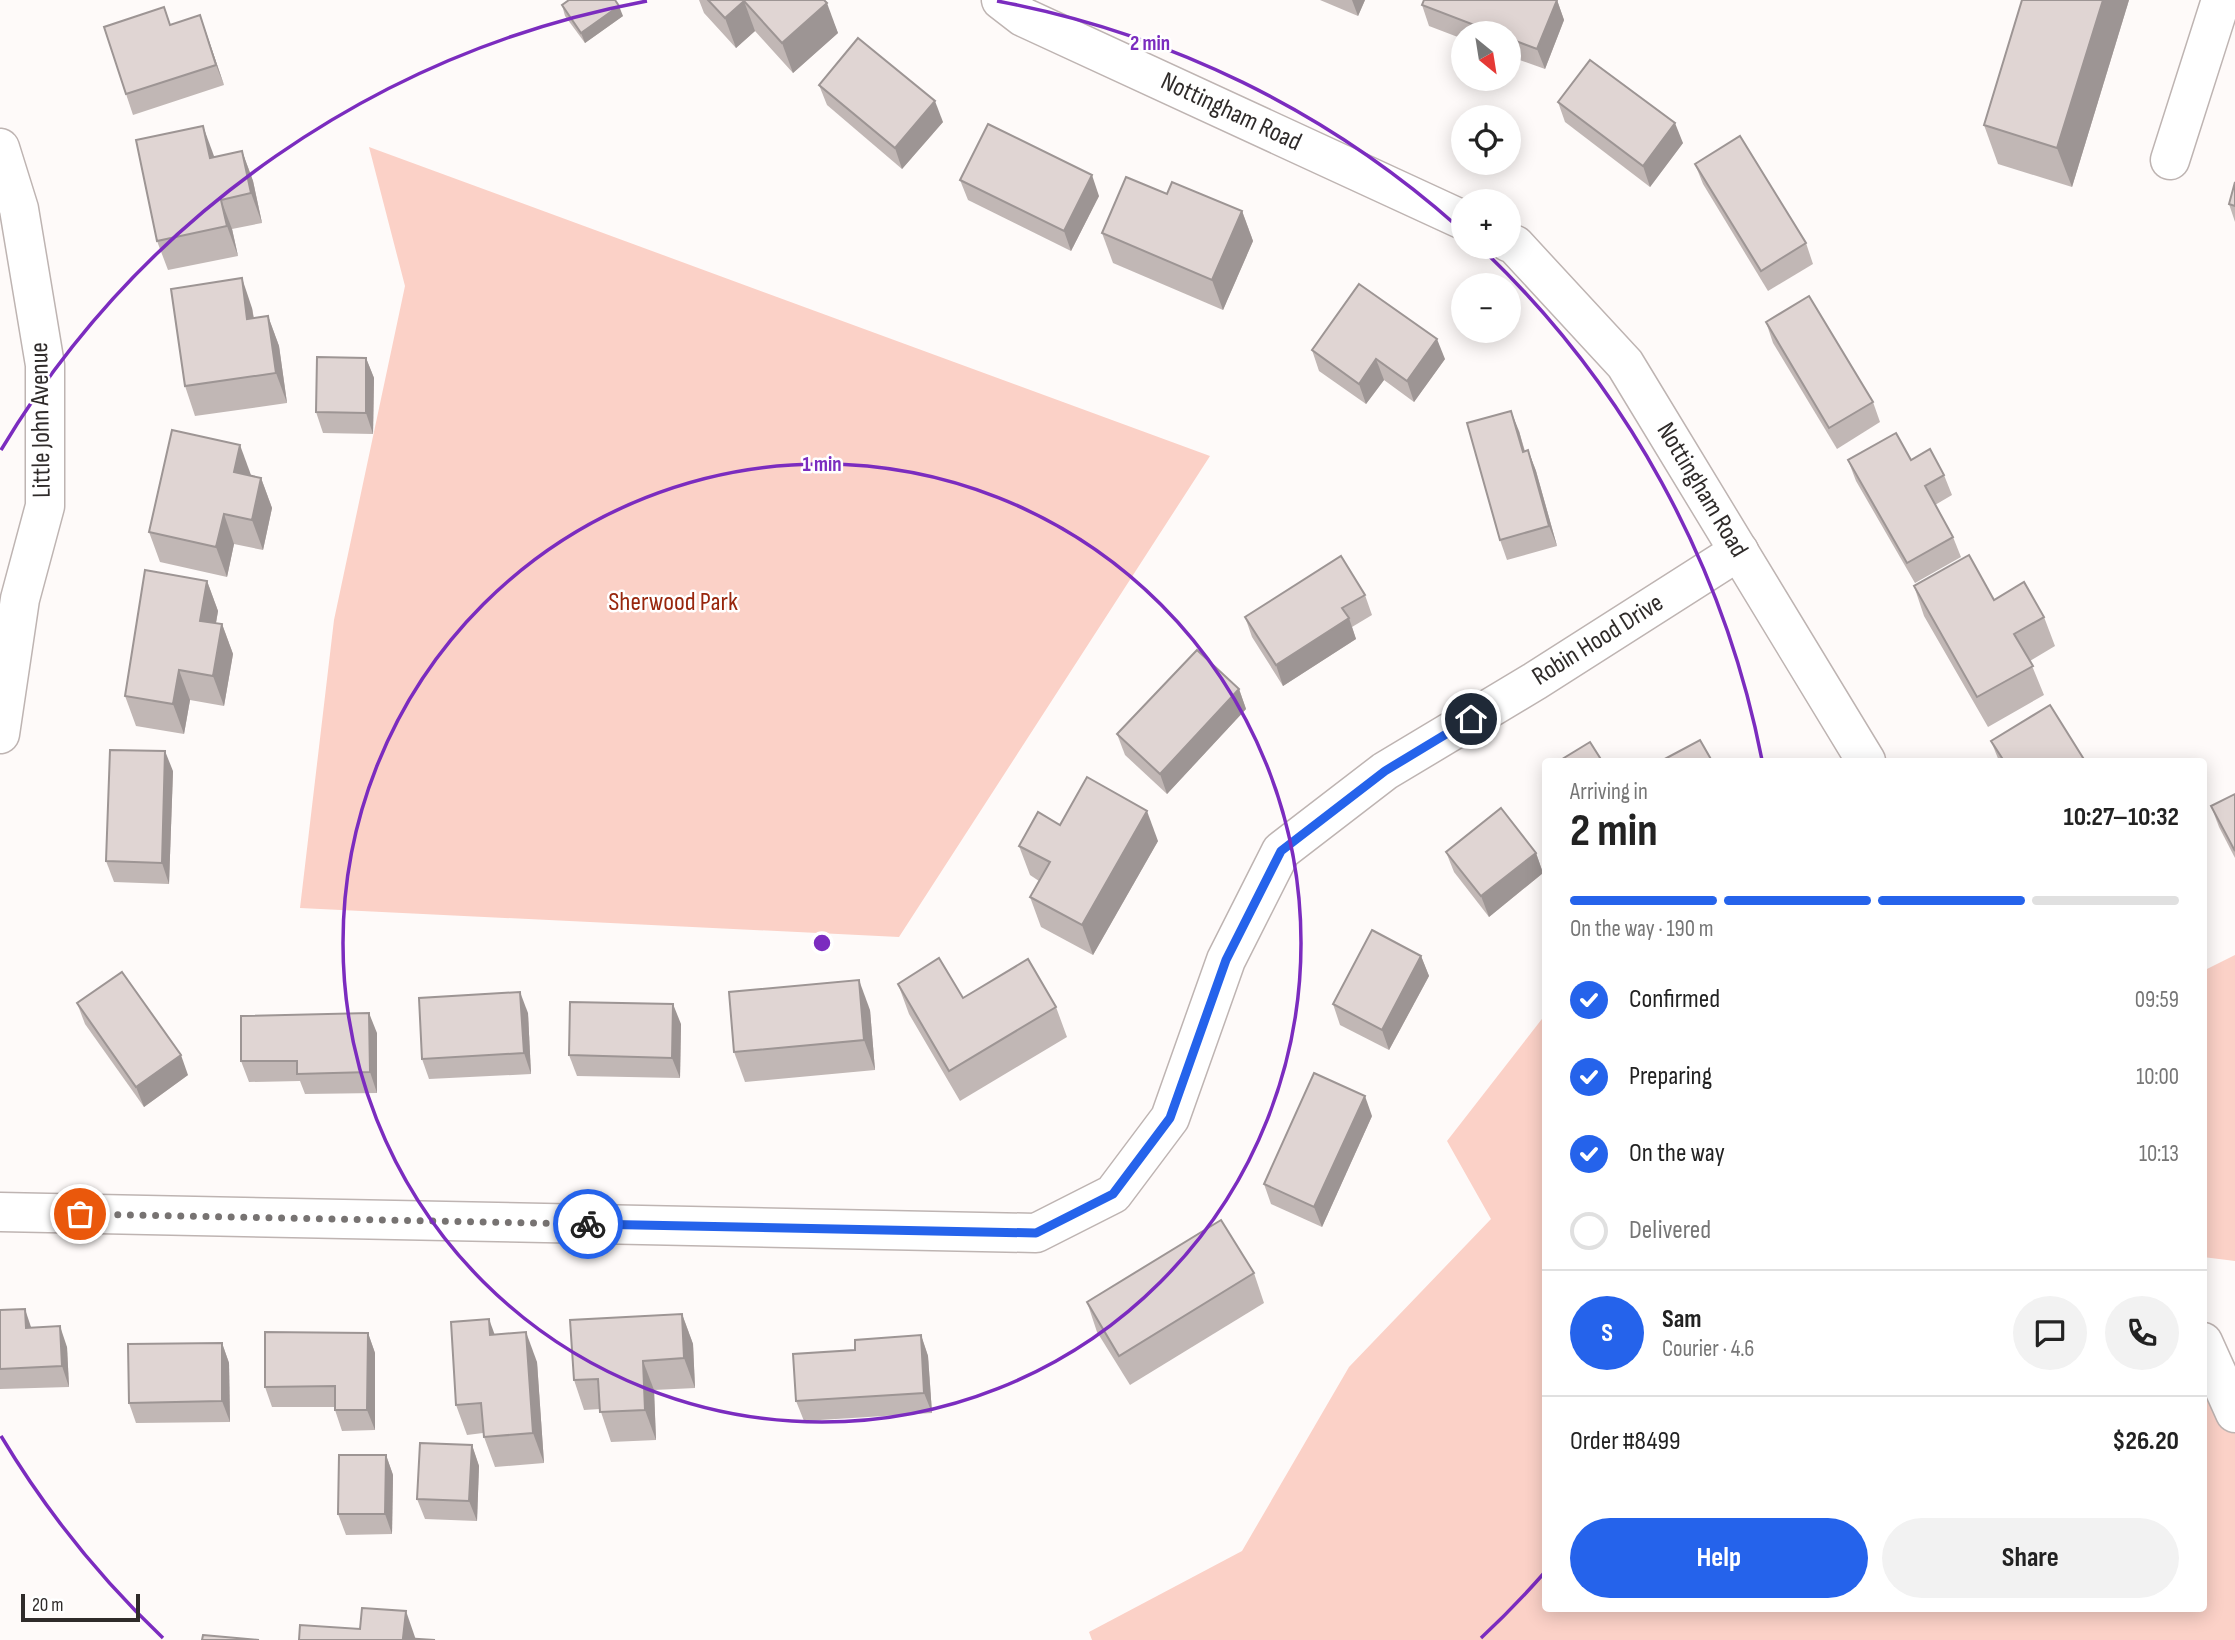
<!DOCTYPE html>
<html lang="en">
<head>
<meta charset="utf-8">
<style>
	body { margin:0; font-family:"Sofia Sans Condensed",sans-serif; background:#f2f2f2; color:#222; height:100vh; display:flex; flex-direction:column; font-size:26px; white-space:nowrap }
	* { box-sizing:border-box; margin:0 }
	p { font-size:23px; color:#767676 }
	.icon { flex:none; width:38px; height:38px; fill:none; stroke:currentColor; stroke-width:2; stroke-linecap:round; stroke-linejoin:round }
	.map { position:relative; flex:1; overflow:hidden }
	.sheet { position:absolute; left:1542px; top:758px; width:665px; height:854px; display:flex; flex-direction:column; background:#fff; border-radius:7px; box-shadow:0 4px 18px #0003 }
	.sheet>* { flex:none }
	.needle { width:46px; rotate:150deg }
	.buttons { position:absolute; left:1451px; top:21px; display:grid; gap:14px }
	.buttons a { display:grid; place-items:center; width:70px; height:70px; border-radius:50%; background:#fff; box-shadow:0 4px 18px #0003; font-size:35px }
	.scale { position:absolute; left:21px; bottom:18px; width:119px; box-sizing:border-box; padding-left:7px; border:4px solid #2f2b2a; border-top:0; font-size:19px; line-height:24px; white-space:nowrap; color:#2f2b2a; -webkit-text-stroke:5px #fff; paint-order:stroke }
	.pin { position:absolute; display:grid; place-items:center; width:60px; height:60px; color:#fff; margin:-30px; border:4px solid #fff; border-radius:50%; box-shadow:0 2px 7px #0007 }
	.courier { position:absolute; display:grid; place-items:center; width:70px; height:70px; margin:-35px; border:5px solid #2563eb; border-radius:50%; background:#fff; color:#222; box-shadow:0 2px 9px #0007 }
	.headline em { font-style:normal; font-weight:700 }
	.headline div { display:flex; flex-direction:column-reverse }
	.headline { display:flex; align-items:center; justify-content:space-between; height:119px; padding:0 28px }
	h1 { font-size:46px; font-weight:700; line-height:52px }
	.bar { display:grid; grid-template-columns:repeat(4,1fr); gap:10px 7px; align-content:center; height:84px; padding:0 28px }
	.bar i { height:9px; border-radius:5px; background:#e0e0e0 }
	.bar .selected { background:#2563eb }
	.bar p { grid-column:span 4 }
	.line { display:flex; align-items:center; gap:18px; padding:0 28px; border-top:2px solid #e0e0e0 }
	.line div { flex:1 }
	.round { display:grid; place-items:center; flex:none; width:74px; height:74px; border-radius:37px; background:#f2f2f2 }
	ol { padding:0 28px; list-style:none }
	li { display:flex; align-items:center; gap:21px; height:77px }
	li p { margin-inline-start:auto }
	li .icon { padding:7px; border-radius:50%; background:#2563eb; color:#fff; stroke-width:4 }
	li:last-child { color:#767676 }
	li i { width:38px; height:38px; border:4px solid #e0e0e0; border-radius:50% }
	.button { display:flex; gap:14px; margin-top:auto; padding:14px 28px }
	.button a { flex:1; height:80px; border-radius:42px; background:#2563eb; color:#fff; font-size:28px; font-weight:700; line-height:80px; text-align:center }
	.button a+a { background:#f2f2f2; color:#222 }
	.map>svg:first-child { display:block }
</style>
</head>
<body>
<div class="map">
<svg width="2235" height="1640" viewBox="0 0 2235 1640">
	<rect width="100%" height="100%" fill="#fefaf9"/>
	<!-- green -->
	<g fill="#fbd1c7">
		<polygon points="369,147 1210,456 899,937 300,908 334,620 405,286"/>
		<polygon points="2235,955 2235,1261 2203,1257 2203,971"/>
		<polygon points="1545,1015 1545,1608 2203,1608 2203,1342 2235,1413 2235,1640 1092,1640 1089,1632 1242,1551 1349,1367 1491,1219 1447,1141"/>
	</g>
	<g fill="none" stroke-linecap="round" stroke-linejoin="round">
		<!-- minor casing -->
		<g stroke="#beb4b2" stroke-width="41">
			<g id="minor">
				<polyline points="1001,0 1023,17 1463,220"/>
				<polyline points="0,148 19,209 45,365 45,506 20,599 0,734"/>
				<polyline points="2170,160 2221,0"/>
				<polyline points="1508,242 1515,245 1625,364 1866,761"/>
				<polyline points="0,1212 1036,1233 1113,1194 1170,1118 1226,960 1281,851 1385,771 1535,681 1739,551"/>
				<polyline points="2203,1342 2235,1413"/>
			</g>
		</g>
		<!-- minor -->
		<use href="#minor" stroke="#fff" stroke-width="38"/>
	</g>
	<!-- wall -->
	<g fill="#c1b7b5">
		<polygon points="699,0 824,0 838,33 793,73 755,31 736,48 704,13"/>
		<polygon points="1320,0 1365,0 1358,16"/>
		<polygon points="1557,0 1564,20 1545,69 1508,56 1508,33 1463,33 1463,39 1429,26 1422,5"/>
		<polygon points="2022,0 2129,0 2072,187 1998,164 1984,125"/>
		<polygon points="562,5 623,16 585,43 565,16"/>
		<polygon points="164,7 170,25 200,15 224,85 133,115 126,94"/>
		<polygon points="819,85 943,122 902,169 827,105"/>
		<polygon points="1558,102 1683,143 1650,187 1565,122"/>
		<polygon points="242,151 253,181 262,223 232,229 238,256 168,270 157,241 215,157"/>
		<polygon points="1695,164 1806,243 1813,264 1768,291 1703,184"/>
		<polygon points="960,180 1099,196 1071,251 968,200"/>
		<polygon points="2235,182 2235,222 2229,204"/>
		<polygon points="1167,194 1242,211 1253,241 1223,310 1113,263 1102,233"/>
		<polygon points="252,308 254,318 268,316 279,346 287,403 195,416 185,386"/>
		<polygon points="1766,322 1873,402 1880,422 1837,449 1773,343"/>
		<polygon points="1312,350 1445,359 1414,402 1384,380 1366,404 1319,371"/>
		<polygon points="366,358 374,378 373,434 323,433 316,412"/>
		<polygon points="1519,431 1525,451 1528,450 1536,471 1557,546 1507,560 1500,540"/>
		<polygon points="1848,460 1911,460 1944,475 1952,495 1935,505 1953,537 1961,557 1915,583 1856,481"/>
		<polygon points="251,476 261,478 272,508 263,550 234,544 227,577 160,562 149,532"/>
		<polygon points="207,581 218,611 216,623 222,624 233,654 224,706 190,700 184,734 136,726 125,696"/>
		<polygon points="1914,586 1994,600 2044,617 2055,646 2030,661 2044,695 1988,727 1924,616"/>
		<polygon points="1365,595 1372,615 1352,627 1356,639 1283,686 1252,637 1245,617"/>
		<polygon points="1239,689 1246,709 1167,794 1125,755 1117,734"/>
		<polygon points="1991,741 2085,761 1999,761"/>
		<polygon points="173,771 169,884 114,882 106,861"/>
		<polygon points="2235,794 2235,858 2219,827 2211,806"/>
		<polygon points="1060,825 1158,841 1093,955 1041,927 1030,897 1039,881 1030,875 1019,846"/>
		<polygon points="1446,852 1536,853 1543,873 1489,917 1454,872"/>
		<polygon points="1421,956 1429,976 1389,1050 1340,1025 1333,1004"/>
		<polygon points="898,984 963,998 1056,1007 1067,1037 960,1101 909,1014"/>
		<polygon points="77,1003 188,1075 144,1107 85,1024"/>
		<polygon points="870,1010 875,1070 745,1082 734,1052"/>
		<polygon points="528,1013 531,1074 429,1079 422,1059"/>
		<polygon points="681,1024 680,1078 577,1076 569,1055"/>
		<polygon points="377,1033 377,1093 305,1094 300,1081 249,1082 241,1061"/>
		<polygon points="1372,1116 1322,1227 1271,1204 1264,1184"/>
		<polygon points="1254,1273 1264,1303 1130,1385 1097,1332 1087,1302"/>
		<polygon points="0,1310 67,1347 69,1387 0,1389"/>
		<polygon points="682,1314 693,1344 695,1388 654,1390 656,1440 611,1442 600,1409 584,1410 574,1380"/>
		<polygon points="368,1333 375,1353 375,1430 342,1431 335,1410 335,1407 272,1407 265,1387"/>
		<polygon points="495,1334 537,1362 544,1463 495,1467 484,1437 483,1433 467,1435 456,1405"/>
		<polygon points="921,1335 928,1356 932,1413 804,1421 796,1401 855,1350"/>
		<polygon points="222,1343 229,1363 230,1422 136,1423 129,1403"/>
		<polygon points="472,1445 479,1466 477,1521 425,1519 417,1499"/>
		<polygon points="386,1455 393,1475 392,1534 346,1535 338,1514"/>
	</g>
	<!-- shaded-wall -->
	<g fill="#9d9594">
		<polygon points="1352,0 1365,0 1358,16"/>
		<polygon points="1557,0 1564,20 1545,69 1537,49"/>
		<polygon points="2103,0 2129,0 2072,187 2057,148"/>
		<polygon points="744,1 755,31 736,48 725,18"/>
		<polygon points="827,3 838,33 793,73 782,43"/>
		<polygon points="619,6 623,16 585,43 581,33"/>
		<polygon points="200,15 207,35 224,85 216,65"/>
		<polygon points="935,101 943,122 902,169 895,148"/>
		<polygon points="1675,123 1683,143 1650,187 1643,166"/>
		<polygon points="203,126 214,156 221,188 210,158"/>
		<polygon points="242,151 253,181 262,223 251,193"/>
		<polygon points="1092,175 1099,196 1071,251 1064,231"/>
		<polygon points="221,200 232,229 238,256 227,226"/>
		<polygon points="1242,211 1253,241 1223,310 1212,280"/>
		<polygon points="242,278 252,308 258,349 247,319"/>
		<polygon points="268,316 279,346 287,403 276,373"/>
		<polygon points="1437,339 1445,359 1414,402 1407,381"/>
		<polygon points="366,358 374,378 373,434 366,413"/>
		<polygon points="1376,359 1384,380 1366,404 1359,384"/>
		<polygon points="1511,411 1519,431 1530,472 1523,452"/>
		<polygon points="240,445 251,475 244,502 234,472"/>
		<polygon points="1528,450 1536,471 1557,546 1549,526"/>
		<polygon points="261,478 272,508 263,550 252,520"/>
		<polygon points="224,514 234,544 227,577 216,547"/>
		<polygon points="207,581 218,611 211,651 200,621"/>
		<polygon points="1349,618 1356,639 1283,686 1276,665"/>
		<polygon points="222,624 233,654 224,706 213,676"/>
		<polygon points="179,670 190,700 184,734 173,704"/>
		<polygon points="1239,689 1246,709 1167,794 1160,774"/>
		<polygon points="165,751 173,771 169,884 162,863"/>
		<polygon points="1147,811 1158,841 1093,955 1082,925"/>
		<polygon points="1536,853 1543,873 1489,917 1481,896"/>
		<polygon points="1421,956 1429,976 1389,1050 1382,1030"/>
		<polygon points="859,980 870,1010 875,1070 864,1040"/>
		<polygon points="520,992 528,1013 531,1074 524,1053"/>
		<polygon points="673,1004 681,1024 680,1078 672,1058"/>
		<polygon points="369,1013 377,1033 377,1093 370,1072"/>
		<polygon points="181,1055 188,1075 144,1107 136,1087"/>
		<polygon points="1365,1096 1372,1116 1322,1227 1314,1207"/>
		<polygon points="25,1309 32,1330 26,1328"/>
		<polygon points="682,1314 693,1344 695,1388 684,1358"/>
		<polygon points="489,1319 500,1349 490,1335"/>
		<polygon points="60,1326 67,1347 69,1387 62,1366"/>
		<polygon points="526,1332 537,1362 544,1463 533,1433"/>
		<polygon points="368,1333 375,1353 375,1430 367,1410"/>
		<polygon points="921,1335 928,1356 932,1413 924,1393"/>
		<polygon points="222,1343 229,1363 230,1422 222,1401"/>
		<polygon points="643,1361 654,1390 656,1440 645,1410"/>
		<polygon points="472,1445 479,1466 477,1521 469,1501"/>
		<polygon points="386,1455 393,1475 392,1534 385,1514"/>
		<polygon points="406,1611 416,1640 403,1638"/>
	</g>
	<!-- building -->
	<g fill="#e0d5d3" stroke="#9d9594" stroke-width="2">
		<polygon points="569,0 615,0 619,6 581,33 562,5"/>
		<polygon points="708,0 824,0 827,3 782,43 744,1 725,18"/>
		<polygon points="1424,0 1557,0 1537,49 1508,38 1508,33 1495,33 1422,5"/>
		<polygon points="2022,0 2103,0 2057,148 1984,125"/>
		<polygon points="164,7 170,25 200,15 216,65 126,94 104,27"/>
		<polygon points="858,38 935,101 895,148 819,85"/>
		<polygon points="1590,60 1675,123 1643,166 1558,102"/>
		<polygon points="988,124 1092,175 1064,231 960,180"/>
		<polygon points="203,126 210,158 242,151 251,193 221,200 227,226 157,241 136,140"/>
		<polygon points="1740,136 1806,243 1761,271 1695,164"/>
		<polygon points="1126,177 1167,194 1172,182 1242,211 1212,280 1102,233"/>
		<polygon points="2235,182 2235,206 2229,204"/>
		<polygon points="242,278 247,319 268,316 276,373 185,386 171,289"/>
		<polygon points="1359,284 1437,339 1407,381 1376,359 1359,384 1312,350"/>
		<polygon points="1809,296 1873,402 1829,428 1766,322"/>
		<polygon points="317,357 366,358 366,413 316,412"/>
		<polygon points="1511,411 1523,452 1528,450 1549,526 1500,540 1467,423"/>
		<polygon points="172,430 240,445 234,472 261,478 252,520 224,514 216,547 149,532"/>
		<polygon points="1896,433 1911,460 1930,449 1944,475 1925,486 1953,537 1907,563 1848,460"/>
		<polygon points="1969,555 1994,600 2024,582 2044,617 2014,634 2033,666 1977,697 1914,586"/>
		<polygon points="1341,556 1365,595 1342,608 1349,618 1276,665 1245,617"/>
		<polygon points="145,570 207,581 200,621 222,624 213,676 179,670 173,704 125,696"/>
		<polygon points="1197,650 1239,689 1160,774 1117,734"/>
		<polygon points="2050,705 2085,761 2004,761 1991,741"/>
		<polygon points="1700,740 1712,761 1661,761"/>
		<polygon points="1590,742 1602,761 1559,761"/>
		<polygon points="110,750 165,751 162,863 106,861"/>
		<polygon points="1087,777 1147,811 1082,925 1030,897 1050,862 1019,846 1038,812 1060,825"/>
		<polygon points="2235,794 2235,851 2211,806"/>
		<polygon points="1501,808 1536,853 1481,896 1446,852"/>
		<polygon points="1372,930 1421,956 1382,1030 1333,1004"/>
		<polygon points="939,958 963,998 1028,959 1056,1007 949,1071 898,984"/>
		<polygon points="122,972 181,1055 136,1087 77,1003"/>
		<polygon points="859,980 864,1040 734,1052 729,992"/>
		<polygon points="520,992 524,1053 422,1059 419,998"/>
		<polygon points="570,1002 673,1004 672,1058 569,1055"/>
		<polygon points="369,1013 370,1072 297,1074 297,1061 241,1061 241,1016"/>
		<polygon points="1314,1073 1365,1096 1314,1207 1264,1184"/>
		<polygon points="1221,1220 1254,1273 1119,1356 1087,1302"/>
		<polygon points="25,1309 26,1328 60,1326 62,1366 0,1369 0,1310"/>
		<polygon points="682,1314 684,1358 643,1361 645,1410 600,1412 598,1379 574,1380 570,1320"/>
		<polygon points="489,1319 490,1335 526,1332 533,1433 484,1437 481,1403 456,1405 451,1322"/>
		<polygon points="265,1332 368,1333 367,1410 335,1410 335,1386 265,1387"/>
		<polygon points="921,1335 924,1393 796,1401 793,1354 855,1350 855,1340"/>
		<polygon points="222,1343 222,1401 129,1403 128,1344"/>
		<polygon points="420,1443 472,1445 469,1501 417,1499"/>
		<polygon points="339,1455 386,1455 385,1514 338,1514"/>
		<polygon points="362,1608 406,1611 403,1638 435,1640 299,1640 300,1625 360,1629"/>
		<polygon points="203,1635 259,1640 202,1640"/>
	</g>
	<g fill="none" stroke-linecap="round" stroke-linejoin="round">
		<!-- done -->
		<polyline stroke="#777372" stroke-width="7" stroke-dasharray="0 12.6" points="80,1214 588,1224"/>
		<!-- route -->
		<polyline stroke="#2563eb" stroke-width="9" points="588,1224 1036,1233 1113,1194 1170,1118 1226,960 1281,851 1385,771 1471,719"/>
	</g>
	<!-- distance rings -->
	<g fill="none" stroke="#7b2cbf" stroke-width="3.5">
		<circle cx="822" cy="943" r="479"/>
		<path d="M1545 1572A958 958 0 0 1 1481 1638M163 1638A958 958 0 0 1 1 1436M1 450A958 958 0 0 1 647 1M997 1A958 958 0 0 1 1457 226M1481 248A958 958 0 0 1 1762 760"/>
	</g>
	<g text-anchor="middle" dominant-baseline="central" stroke-width="5" stroke-linejoin="round" paint-order="stroke">
		<!-- street labels -->
		<g font-size="26" fill="#2f2b2a" stroke="#fff">
			<text transform="translate(1231 112) rotate(25)">Nottingham Road</text>
			<text transform="translate(41 420) rotate(-91)">Little John Avenue</text>
			<text transform="translate(1702 490) rotate(59)">Nottingham Road</text>
			<text transform="translate(1598 640) rotate(-32)">Robin Hood Drive</text>
		</g>
		<!-- park labels -->
		<g font-size="26" fill="#98260d" stroke="#fff">
			<text x="673" y="602">Sherwood Park</text>
		</g>
	</g>
	<circle cx="822" cy="943" r="10" fill="#7b2cbf" stroke="#fff" stroke-width="3.5"/>
	<g font-size="21" text-anchor="middle" font-weight="bold" fill="#7b2cbf" stroke="#fff" stroke-width="5" stroke-linejoin="round" paint-order="stroke">
		<text x="1150" y="50">2 min</text>
		<text x="822" y="471">1 min</text>
	</g>
</svg>
<div class="buttons">
<a><svg class="needle" viewBox="-14 -14 28 28"><path d="M0-13l5 13h-10z" fill="#e53935"/><path d="M0 13l5-13h-10z" fill="#767676"/></svg></a>
<a><svg class="icon" aria-label="locate" viewBox="0 0 24 24"><circle cx="12" cy="12" r="6"/><path d="M12 2v4M12 18v4M2 12h4M18 12h4"/></svg></a>
<a>+</a>
<a>−</a>
</div>
<div class="scale">20 m</div>
<div class="pin" style="left:80px;top:1214px;background:#ea580c"><svg class="icon" aria-label="bag" viewBox="0 0 24 24"><path d="M5 8h14l-1 12H6zM9 8a3 3 0 0 1 6 0"/></svg></div>
<div class="pin" style="left:1471px;top:719px;background:#1f2937"><svg class="icon" aria-label="home" viewBox="0 0 24 24"><path d="M3 11l9-7 9 7M6 9v11h12V9"/></svg></div>
<div class="courier" style="left:588px;top:1224px"><svg class="icon" aria-label="bike" viewBox="0 0 24 24"><circle cx="6" cy="16" r="4"/><circle cx="18" cy="16" r="4"/><path d="M6 16l4-8h5l3 8M10 8l3 8H6M13 5h3"/></svg></div>
<section class="sheet">
<div class="headline"><div><h1>2 min</h1><p>Arriving in</p></div><em>10:27–10:32</em></div>
<div class="bar"><i class="selected"></i><i class="selected"></i><i class="selected"></i><i></i><p>On the way · 190 m</p></div>
<ol>
<li><svg class="icon" aria-label="check" viewBox="0 0 24 24"><path d="M5 12l5 5 9-10"/></svg>Confirmed<p>09:59</p></li>
<li><svg class="icon" aria-label="check" viewBox="0 0 24 24"><path d="M5 12l5 5 9-10"/></svg>Preparing<p>10:00</p></li>
<li><svg class="icon" aria-label="check" viewBox="0 0 24 24"><path d="M5 12l5 5 9-10"/></svg>On the way<p>10:13</p></li>
<li><i></i>Delivered</li>
</ol>
<div class="line" style="height:126px"><b class="round" style="background:#2563eb;color:#fff">S</b><div><b>Sam</b><p>Courier · 4.6</p></div><a class="round"><svg class="icon" aria-label="chat" viewBox="0 0 24 24"><path d="M4 5h16v11H9l-5 4z"/></svg></a><a class="round"><svg class="icon" aria-label="phone" viewBox="0 0 24 24"><path d="M5 4h4l2 5-3 2q2 4 5 5l2-3 5 2v4C11 20 4 13 5 4z"/></svg></a></div>
<div class="line" style="height:91px"><div>Order #8499</div><b>$26.20</b></div>
<div class="button"><a>Help</a><a>Share</a></div>
</section>
</div>
</body>
</html>
